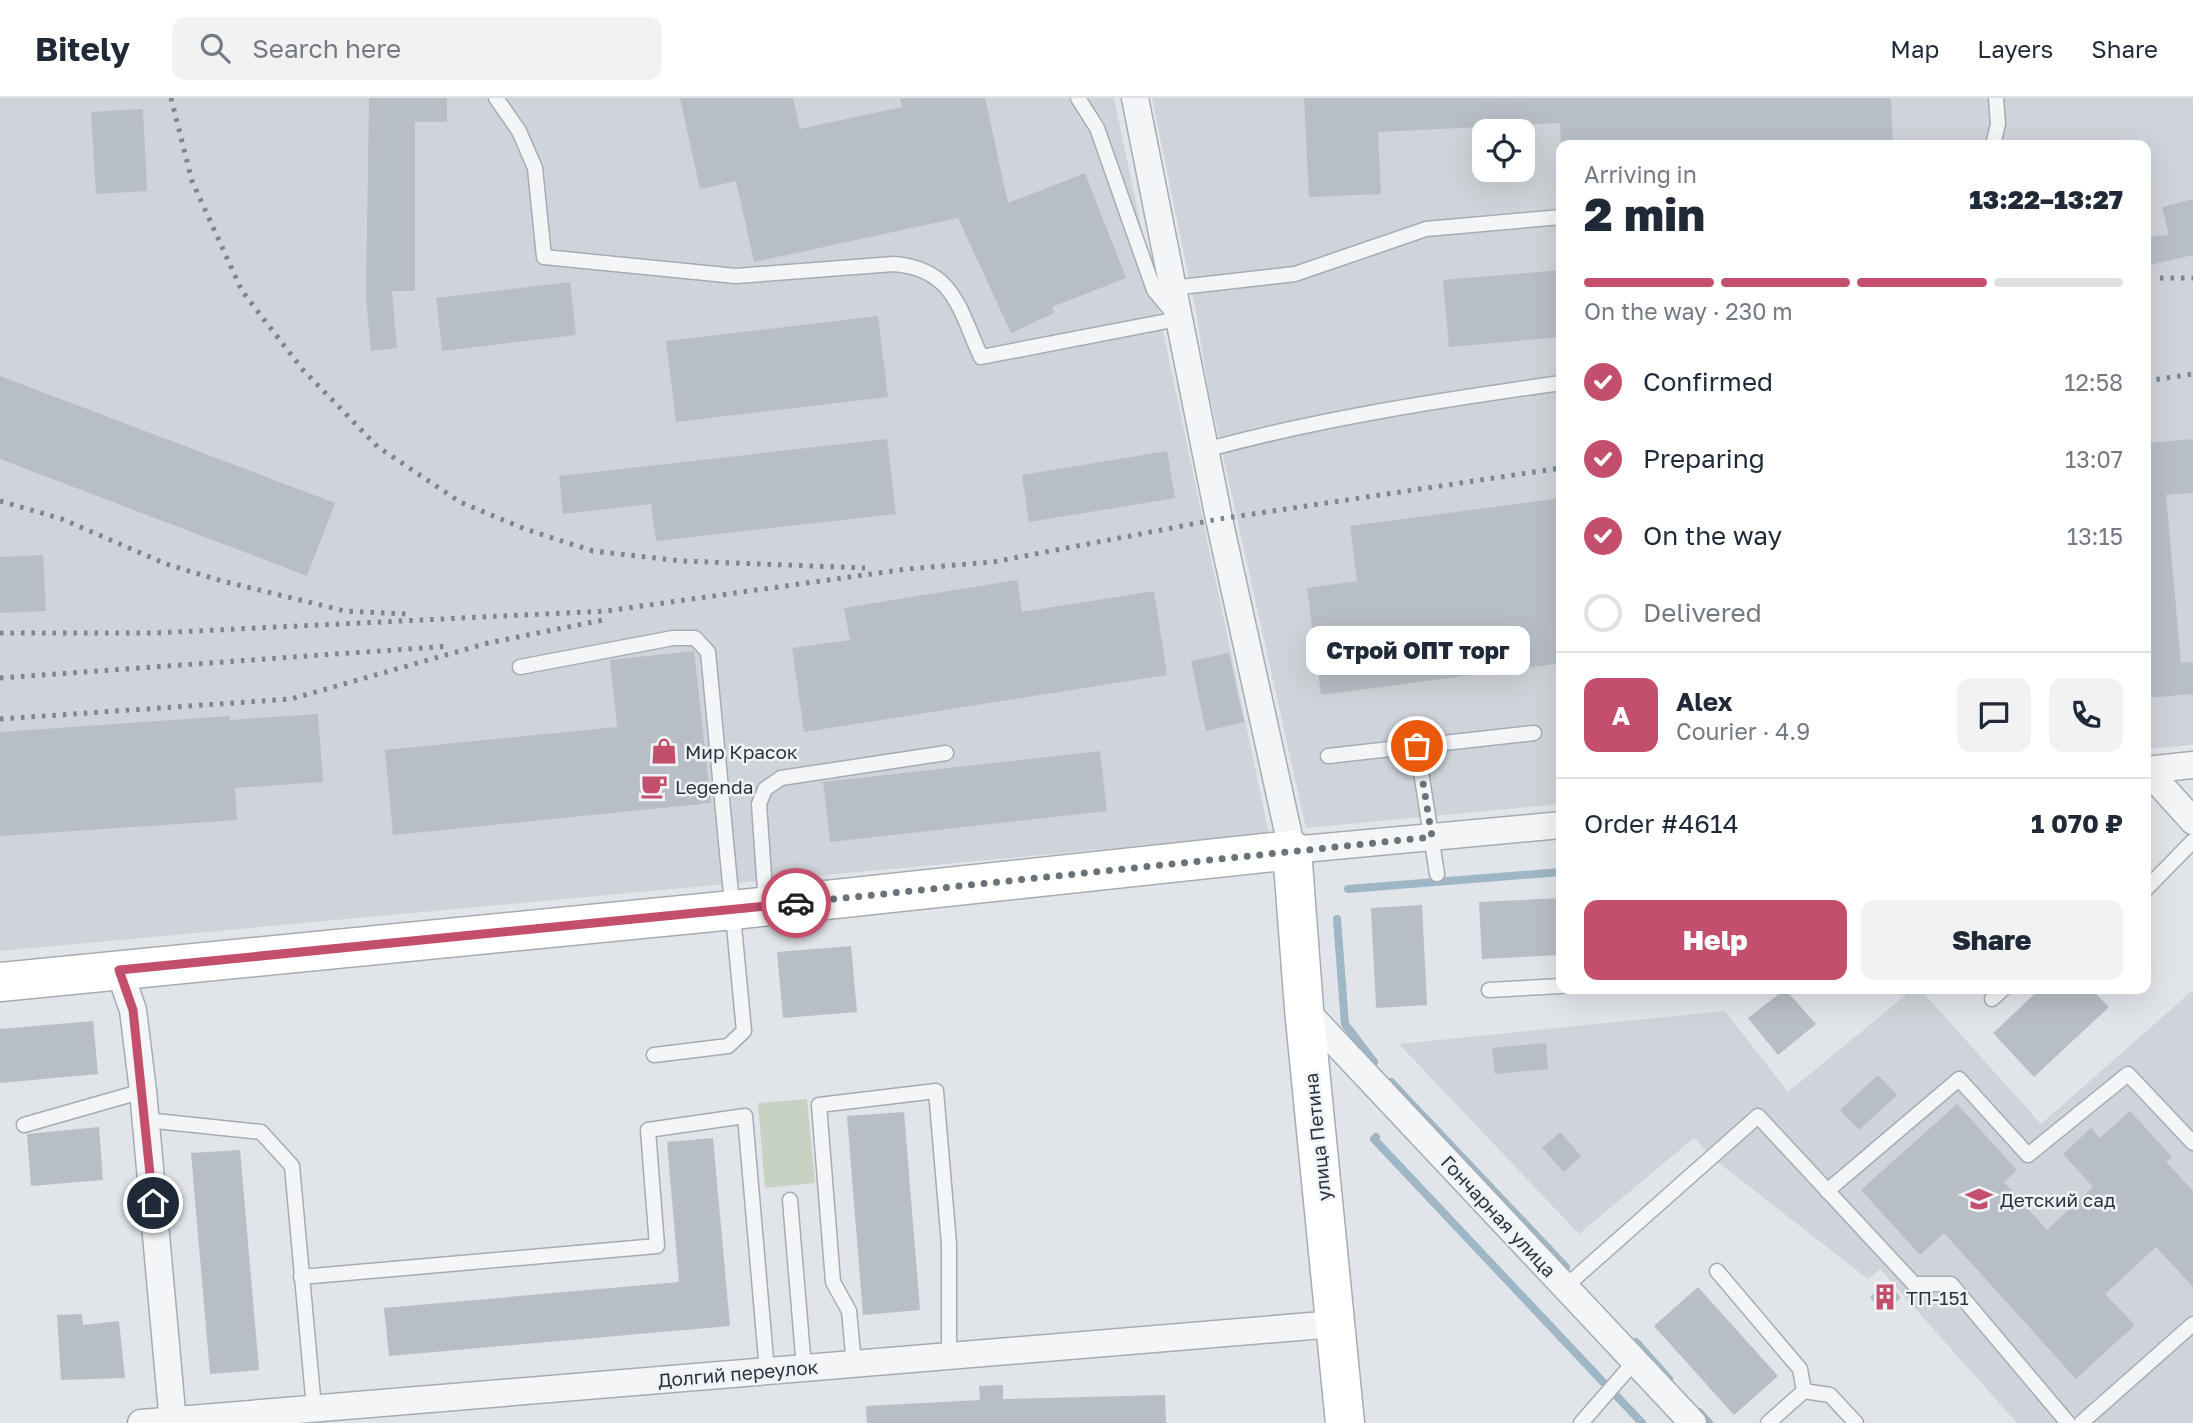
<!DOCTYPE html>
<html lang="en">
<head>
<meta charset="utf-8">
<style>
	body { margin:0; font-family:"Golos Text",sans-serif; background:#f2f2f3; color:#1f2937; height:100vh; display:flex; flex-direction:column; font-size:26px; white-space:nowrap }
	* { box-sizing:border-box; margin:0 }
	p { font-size:23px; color:#747a83 }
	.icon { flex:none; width:38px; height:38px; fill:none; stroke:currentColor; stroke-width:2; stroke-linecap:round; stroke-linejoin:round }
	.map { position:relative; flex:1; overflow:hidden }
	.sheet { position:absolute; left:1556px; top:42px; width:595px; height:854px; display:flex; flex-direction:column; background:#fff; border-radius:14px; box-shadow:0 7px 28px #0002 }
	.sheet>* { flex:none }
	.controls { position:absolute; left:1472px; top:21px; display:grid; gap:14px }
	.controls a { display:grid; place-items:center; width:63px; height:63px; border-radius:14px; background:#fff; box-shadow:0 7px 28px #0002; font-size:35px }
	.pin { position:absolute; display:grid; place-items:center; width:60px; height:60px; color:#fff; margin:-30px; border:4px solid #fff; border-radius:50%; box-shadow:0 2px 7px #0007 }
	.courier { position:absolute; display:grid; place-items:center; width:70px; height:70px; margin:-35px; border:5px solid #c44f6d; border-radius:50%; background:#fff; color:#222; box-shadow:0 2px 9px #0007 }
	.bubble { position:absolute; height:49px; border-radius:14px; background:#fff; box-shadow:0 7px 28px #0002; font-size:23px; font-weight:800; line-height:49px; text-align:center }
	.summary em { font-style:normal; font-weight:800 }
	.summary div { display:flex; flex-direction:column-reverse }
	.summary { display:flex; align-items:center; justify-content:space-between; height:119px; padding:0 28px }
	h1 { font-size:46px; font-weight:800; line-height:52px }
	.bar { display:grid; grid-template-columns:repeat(4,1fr); gap:10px 7px; align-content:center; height:84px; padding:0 28px }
	.bar i { height:9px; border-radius:5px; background:#e0e1e3 }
	.bar .current { background:#c44f6d }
	.bar p { grid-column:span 4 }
	.line { display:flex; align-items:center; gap:18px; padding:0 28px; border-top:2px solid #e0e1e3 }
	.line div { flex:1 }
	.round { display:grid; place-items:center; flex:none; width:74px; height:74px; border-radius:14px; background:#f2f2f3 }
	ol { padding:0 28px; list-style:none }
	li { display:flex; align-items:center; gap:21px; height:77px }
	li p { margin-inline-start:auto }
	li .icon { padding:7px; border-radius:50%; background:#c44f6d; color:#fff; stroke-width:4 }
	li:last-child { color:#747a83 }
	li i { width:38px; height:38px; border:4px solid #e0e1e3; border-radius:50% }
	.cta { display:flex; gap:14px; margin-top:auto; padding:14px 28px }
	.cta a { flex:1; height:80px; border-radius:14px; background:#c44f6d; color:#fff; font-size:28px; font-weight:800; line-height:80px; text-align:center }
	.cta a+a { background:#f2f2f3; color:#1f2937 }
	header { display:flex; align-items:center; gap:42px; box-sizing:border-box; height:98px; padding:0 35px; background:#fff; border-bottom:2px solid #e0e1e3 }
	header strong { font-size:33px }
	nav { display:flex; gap:38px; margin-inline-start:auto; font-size:24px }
	.search { width:490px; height:63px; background:#f2f2f3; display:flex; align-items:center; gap:18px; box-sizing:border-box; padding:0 24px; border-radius:14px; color:#747a83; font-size:26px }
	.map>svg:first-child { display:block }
</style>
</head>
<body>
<header>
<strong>Bitely</strong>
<div class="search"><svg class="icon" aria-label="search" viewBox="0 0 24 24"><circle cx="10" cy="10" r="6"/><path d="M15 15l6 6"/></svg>Search here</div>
<nav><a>Map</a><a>Layers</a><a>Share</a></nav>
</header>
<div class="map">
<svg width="2193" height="1325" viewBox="0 0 2193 1325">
	<rect width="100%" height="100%" fill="#e1e5e9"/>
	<!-- built -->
	<g fill="#cfd4da" fill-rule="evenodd">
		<polygon points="0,0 1114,0 1269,736 0,853"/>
		<path d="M1152 0H2193V647L2146 651V47H1561V706L1306 730 1208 290 1197 219ZM1484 33H1522V72H1484Z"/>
		<polygon points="1913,891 1920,891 2041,1026 2193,892 2193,1325 2017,1325 1880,1171 1868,1181 1719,1065 1694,1040 1579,1136 1399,946 1725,913 1788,994"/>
	</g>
	<!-- green -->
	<polygon fill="#c8d2c3" points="807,1001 815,1085 765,1090 758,1005"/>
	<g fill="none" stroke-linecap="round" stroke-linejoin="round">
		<!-- stream -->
		<g stroke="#9eb6c6" stroke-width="8">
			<polyline points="1348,791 1561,774"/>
			<polyline points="1337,821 1345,926 1374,964"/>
			<polyline points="1391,984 1566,1169"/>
			<polyline points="1376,1039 1374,1041 1603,1284"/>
			<polyline points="1636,1244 1669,1281"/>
			<polyline points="1613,1294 1642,1325"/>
			<polyline points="1699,1314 1709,1325"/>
		</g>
	</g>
	<!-- building -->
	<g fill="#b8bec5">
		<polygon points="369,0 447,0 447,24 415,24 415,193 392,193 397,250 371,253 366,200"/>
		<polygon points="680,0 793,0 800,31 902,9 900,0 985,0 1008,105 1085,75 1126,180 1052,209 1054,215 1011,235 958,120 754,164 736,83 700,91"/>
		<polygon points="1304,0 1891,0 1893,47 1561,47 1560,25 1378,34 1381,96 1309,99"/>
		<polygon points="143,11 147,93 96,96 91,14"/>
		<polygon points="2193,101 2193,157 2146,168 2146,139 2169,137 2162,109"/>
		<polygon points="1561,172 1561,239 1449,249 1443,182"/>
		<polygon points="570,184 576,237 442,253 436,200"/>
		<polygon points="878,218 888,299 676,324 666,243"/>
		<polygon points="0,278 335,405 307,478 0,361"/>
		<polygon points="887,341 896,416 656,443 651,406 563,416 559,378"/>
		<polygon points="2193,341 2193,395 2166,397 2181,565 2193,564 2193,596 2146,600 2146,345"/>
		<polygon points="1167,353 1175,400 1029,424 1022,377"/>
		<polygon points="1561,400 1561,565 1321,597 1307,490 1357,483 1350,428"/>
		<polygon points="43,457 46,513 0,515 0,459"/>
		<polygon points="1017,482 1022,514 1154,493 1167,577 804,634 792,550 850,542 844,510"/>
		<polygon points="694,553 711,705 393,737 385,652 617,629 610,562"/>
		<polygon points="1229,555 1244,624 1206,633 1191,563"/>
		<polygon points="318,616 323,684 235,690 237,722 0,738 0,634 230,618 230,622"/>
		<polygon points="1100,653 1107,713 830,744 823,684"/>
		<polygon points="1561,800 1561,857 1482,861 1479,804"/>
		<polygon points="1422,807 1427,907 1376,910 1371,810"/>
		<polygon points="851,848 857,914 783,920 777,854"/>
		<polygon points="1785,891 1816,926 1778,957 1748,920"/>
		<polygon points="2040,891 2091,891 2109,909 2034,979 1993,935"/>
		<polygon points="93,923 98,976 0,985 0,931"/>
		<polygon points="1546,945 1548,971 1495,976 1492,950"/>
		<polygon points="1878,977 1897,997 1859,1032 1840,1012"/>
		<polygon points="1957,1006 2017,1072 2004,1084 2047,1132 2093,1089 2063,1056 2091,1030 2100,1040 2130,1013 2172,1059 2166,1064 2193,1093 2193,1189 2156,1149 2105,1196 2135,1227 2076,1281 1944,1135 1920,1157 1861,1092"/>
		<polygon points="904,1014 920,1212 863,1217 847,1018"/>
		<polygon points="99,1029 103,1082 31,1088 27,1036"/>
		<polygon points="1560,1034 1581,1058 1564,1074 1542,1050"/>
		<polygon points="713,1040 730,1228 389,1258 384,1210 679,1184 667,1044"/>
		<polygon points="240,1052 259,1272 210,1276 191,1055"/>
		<polygon points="1889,1184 1901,1200 1882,1215 1870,1199"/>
		<polygon points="1698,1189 1778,1278 1734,1317 1654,1228"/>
		<polygon points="82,1216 83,1227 119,1223 125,1280 61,1282 57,1217"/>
		<polygon points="1003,1287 1003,1301 1165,1297 1166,1325 867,1325 866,1308 980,1302 979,1288"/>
	</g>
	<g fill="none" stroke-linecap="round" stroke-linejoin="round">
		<!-- lane casing -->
		<g stroke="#a6acb3" stroke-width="17">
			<g id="lane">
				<path d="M496 0 519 33 535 70 544 159 736 178 894 166C954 171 959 211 981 259L1178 221 1154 192 1097 30 1078 0"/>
				<polyline points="1993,47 1998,26 1996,0"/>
				<polyline points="1172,190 1295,176 1426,131 1561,119"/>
				<path d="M1205 352C1322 320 1441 302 1561 285"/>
				<polyline points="520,569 673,540 695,540 708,554 744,933 728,948 654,957"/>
				<polyline points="1417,648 1534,635"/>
				<polyline points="1328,658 1417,648 1437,776"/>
				<polyline points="2146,791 2193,743"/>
				<polyline points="766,807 759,706 765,691 781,680 946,655"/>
				<polyline points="1489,892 1561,888"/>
				<polyline points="1992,901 2003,891"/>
				<polyline points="146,1022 261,1034 292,1068 314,1310"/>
				<polyline points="24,1027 143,993"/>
				<polyline points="1827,1093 1959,981 2028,1057 2128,976 2193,1045"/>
				<polyline points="790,1102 804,1270"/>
				<polyline points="1717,1173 1800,1271 1804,1293 1768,1325"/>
				<polyline points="301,1179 657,1148 648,1032 745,1018 767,1273"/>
				<polyline points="1565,1189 1758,1018 1914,1186 1951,1186 2068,1325"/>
				<polyline points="854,1266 849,1213 833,1184 819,1007 936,993 949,1146 949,1258"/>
				<polyline points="1804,1293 1830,1297 1856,1325"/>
				<polyline points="1581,1325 1635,1263"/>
				<polyline points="2081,1325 2193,1226"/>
			</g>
		</g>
		<!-- street casing -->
		<g stroke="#a6acb3" stroke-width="29">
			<g id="street">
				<polyline points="1135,0 1219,421 1292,752 1561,727"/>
				<polyline points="2146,672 2193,667"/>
				<polyline points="2147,672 2193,723"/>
				<polyline points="119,872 133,912 143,993 173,1325"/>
				<polyline points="1304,911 1693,1325"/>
				<polyline points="141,1325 1335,1226"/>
			</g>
		</g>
		<!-- secondary casing -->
		<g stroke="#a6acb3" stroke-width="41">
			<polyline id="secondary" points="0,884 733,812 1292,752 1304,911 1345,1325"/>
		</g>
		<!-- lane -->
		<use href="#lane" stroke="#f3f5f7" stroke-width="14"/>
		<!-- street -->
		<use href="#street" stroke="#f3f5f7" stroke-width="26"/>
		<!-- secondary -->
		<use href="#secondary" stroke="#fff" stroke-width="38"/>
		<!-- rail -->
		<g stroke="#7b8691" stroke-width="5" stroke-dasharray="3.5 7" stroke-linecap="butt">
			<polyline points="171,0 192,83 242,193 303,272 378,349 460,404 525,431 593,453 682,463 865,470"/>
			<polyline points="2160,180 2193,180"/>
			<polyline points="2146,283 2193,276"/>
			<polyline points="0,403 62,421 166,466 222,483 345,513 407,516"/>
			<polyline points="0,535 155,535 606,513 907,471 993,464 1219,421 1561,370"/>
			<polyline points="0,580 449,548"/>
			<polyline points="0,621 291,601 488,545 608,521"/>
		</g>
	</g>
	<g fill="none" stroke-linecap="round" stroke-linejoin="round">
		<!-- done -->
		<polyline stroke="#6a727a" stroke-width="7" stroke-dasharray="0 12.6" points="796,805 1432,739 1417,648"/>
		<!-- route -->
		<polyline stroke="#c44f6d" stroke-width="9" points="153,1105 133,912 119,872 796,805"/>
	</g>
	<!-- icons -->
	<defs>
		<g id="shop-bare" transform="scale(2.1)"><path d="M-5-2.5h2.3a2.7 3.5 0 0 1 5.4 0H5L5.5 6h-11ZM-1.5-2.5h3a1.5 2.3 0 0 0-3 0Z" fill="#c44f6d" stroke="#f0f3f6" stroke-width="2.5" paint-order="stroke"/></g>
		<g id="cafe-bare" transform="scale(2.1)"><path d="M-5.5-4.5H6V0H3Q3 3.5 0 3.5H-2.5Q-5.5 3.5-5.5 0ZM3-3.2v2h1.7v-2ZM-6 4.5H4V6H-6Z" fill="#c44f6d" stroke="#f0f3f6" stroke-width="2.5" paint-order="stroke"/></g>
		<g id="school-bare" transform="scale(2.1)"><path d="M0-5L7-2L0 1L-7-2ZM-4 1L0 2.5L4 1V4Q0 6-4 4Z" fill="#c44f6d" stroke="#f0f3f6" stroke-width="2.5" paint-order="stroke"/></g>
		<g id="building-bare" transform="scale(2.1)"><path d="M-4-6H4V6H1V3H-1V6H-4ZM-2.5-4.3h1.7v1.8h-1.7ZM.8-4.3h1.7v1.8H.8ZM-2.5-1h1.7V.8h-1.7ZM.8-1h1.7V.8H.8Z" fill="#c44f6d" stroke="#f0f3f6" stroke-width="2.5" paint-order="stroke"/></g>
	</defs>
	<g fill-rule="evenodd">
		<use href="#shop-bare" x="664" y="653"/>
		<use href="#cafe-bare" x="654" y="688"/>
		<use href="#school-bare" x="1979" y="1101"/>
		<use href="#building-bare" x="1885" y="1199"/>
	</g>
	<g text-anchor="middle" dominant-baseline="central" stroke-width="5" stroke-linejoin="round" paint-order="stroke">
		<!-- poi labels -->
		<g font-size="19" fill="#2a343f" stroke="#f0f3f6" text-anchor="start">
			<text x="685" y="653">Мир Красок</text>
			<text x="675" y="688">Legenda</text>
			<text x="2000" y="1101">Детский сад</text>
			<text x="1906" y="1199">ТП-151</text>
		</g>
		<!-- street labels -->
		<g font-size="19" fill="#2a343f" stroke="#f0f3f6">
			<text transform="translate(1317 1039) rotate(-96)">улица Петина</text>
			<text transform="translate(1499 1118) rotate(47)">Гончарная улица</text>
			<text transform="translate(738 1275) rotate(-5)">Долгий переулок</text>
		</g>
	</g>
</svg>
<div class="controls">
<a><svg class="icon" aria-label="locate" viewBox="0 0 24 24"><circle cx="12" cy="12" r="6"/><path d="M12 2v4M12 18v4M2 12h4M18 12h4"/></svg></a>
</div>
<div class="pin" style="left:1417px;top:648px;background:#ea580c"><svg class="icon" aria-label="bag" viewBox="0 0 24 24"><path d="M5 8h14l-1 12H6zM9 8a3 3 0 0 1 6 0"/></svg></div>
<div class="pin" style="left:153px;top:1105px;background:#1f2937"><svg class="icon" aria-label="home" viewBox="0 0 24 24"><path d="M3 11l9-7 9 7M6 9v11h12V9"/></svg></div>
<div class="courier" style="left:796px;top:805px"><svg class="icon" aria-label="car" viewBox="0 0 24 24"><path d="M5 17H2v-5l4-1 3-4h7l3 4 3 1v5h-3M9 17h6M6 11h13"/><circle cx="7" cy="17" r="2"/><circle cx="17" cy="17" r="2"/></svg></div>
<div class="bubble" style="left:1306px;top:528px;width:224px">Строй ОПТ торг</div>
<section class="sheet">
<div class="summary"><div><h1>2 min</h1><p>Arriving in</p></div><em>13:22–13:27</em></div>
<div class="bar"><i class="current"></i><i class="current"></i><i class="current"></i><i></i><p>On the way · 230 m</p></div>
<ol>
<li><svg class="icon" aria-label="check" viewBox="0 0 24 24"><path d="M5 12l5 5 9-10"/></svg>Confirmed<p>12:58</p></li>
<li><svg class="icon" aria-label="check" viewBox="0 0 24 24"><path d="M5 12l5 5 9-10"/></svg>Preparing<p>13:07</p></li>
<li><svg class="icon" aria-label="check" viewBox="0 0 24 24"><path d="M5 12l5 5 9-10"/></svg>On the way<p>13:15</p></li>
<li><i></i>Delivered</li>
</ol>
<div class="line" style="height:126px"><b class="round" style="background:#c44f6d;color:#fff">A</b><div><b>Alex</b><p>Courier · 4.9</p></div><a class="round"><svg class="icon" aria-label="chat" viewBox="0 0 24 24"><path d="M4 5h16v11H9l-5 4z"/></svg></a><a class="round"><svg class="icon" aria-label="phone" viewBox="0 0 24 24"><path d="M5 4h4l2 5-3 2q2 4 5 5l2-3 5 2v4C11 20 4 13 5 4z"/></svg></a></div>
<div class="line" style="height:91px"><div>Order #4614</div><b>1 070 ₽</b></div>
<div class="cta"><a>Help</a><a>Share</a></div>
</section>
</div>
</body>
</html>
